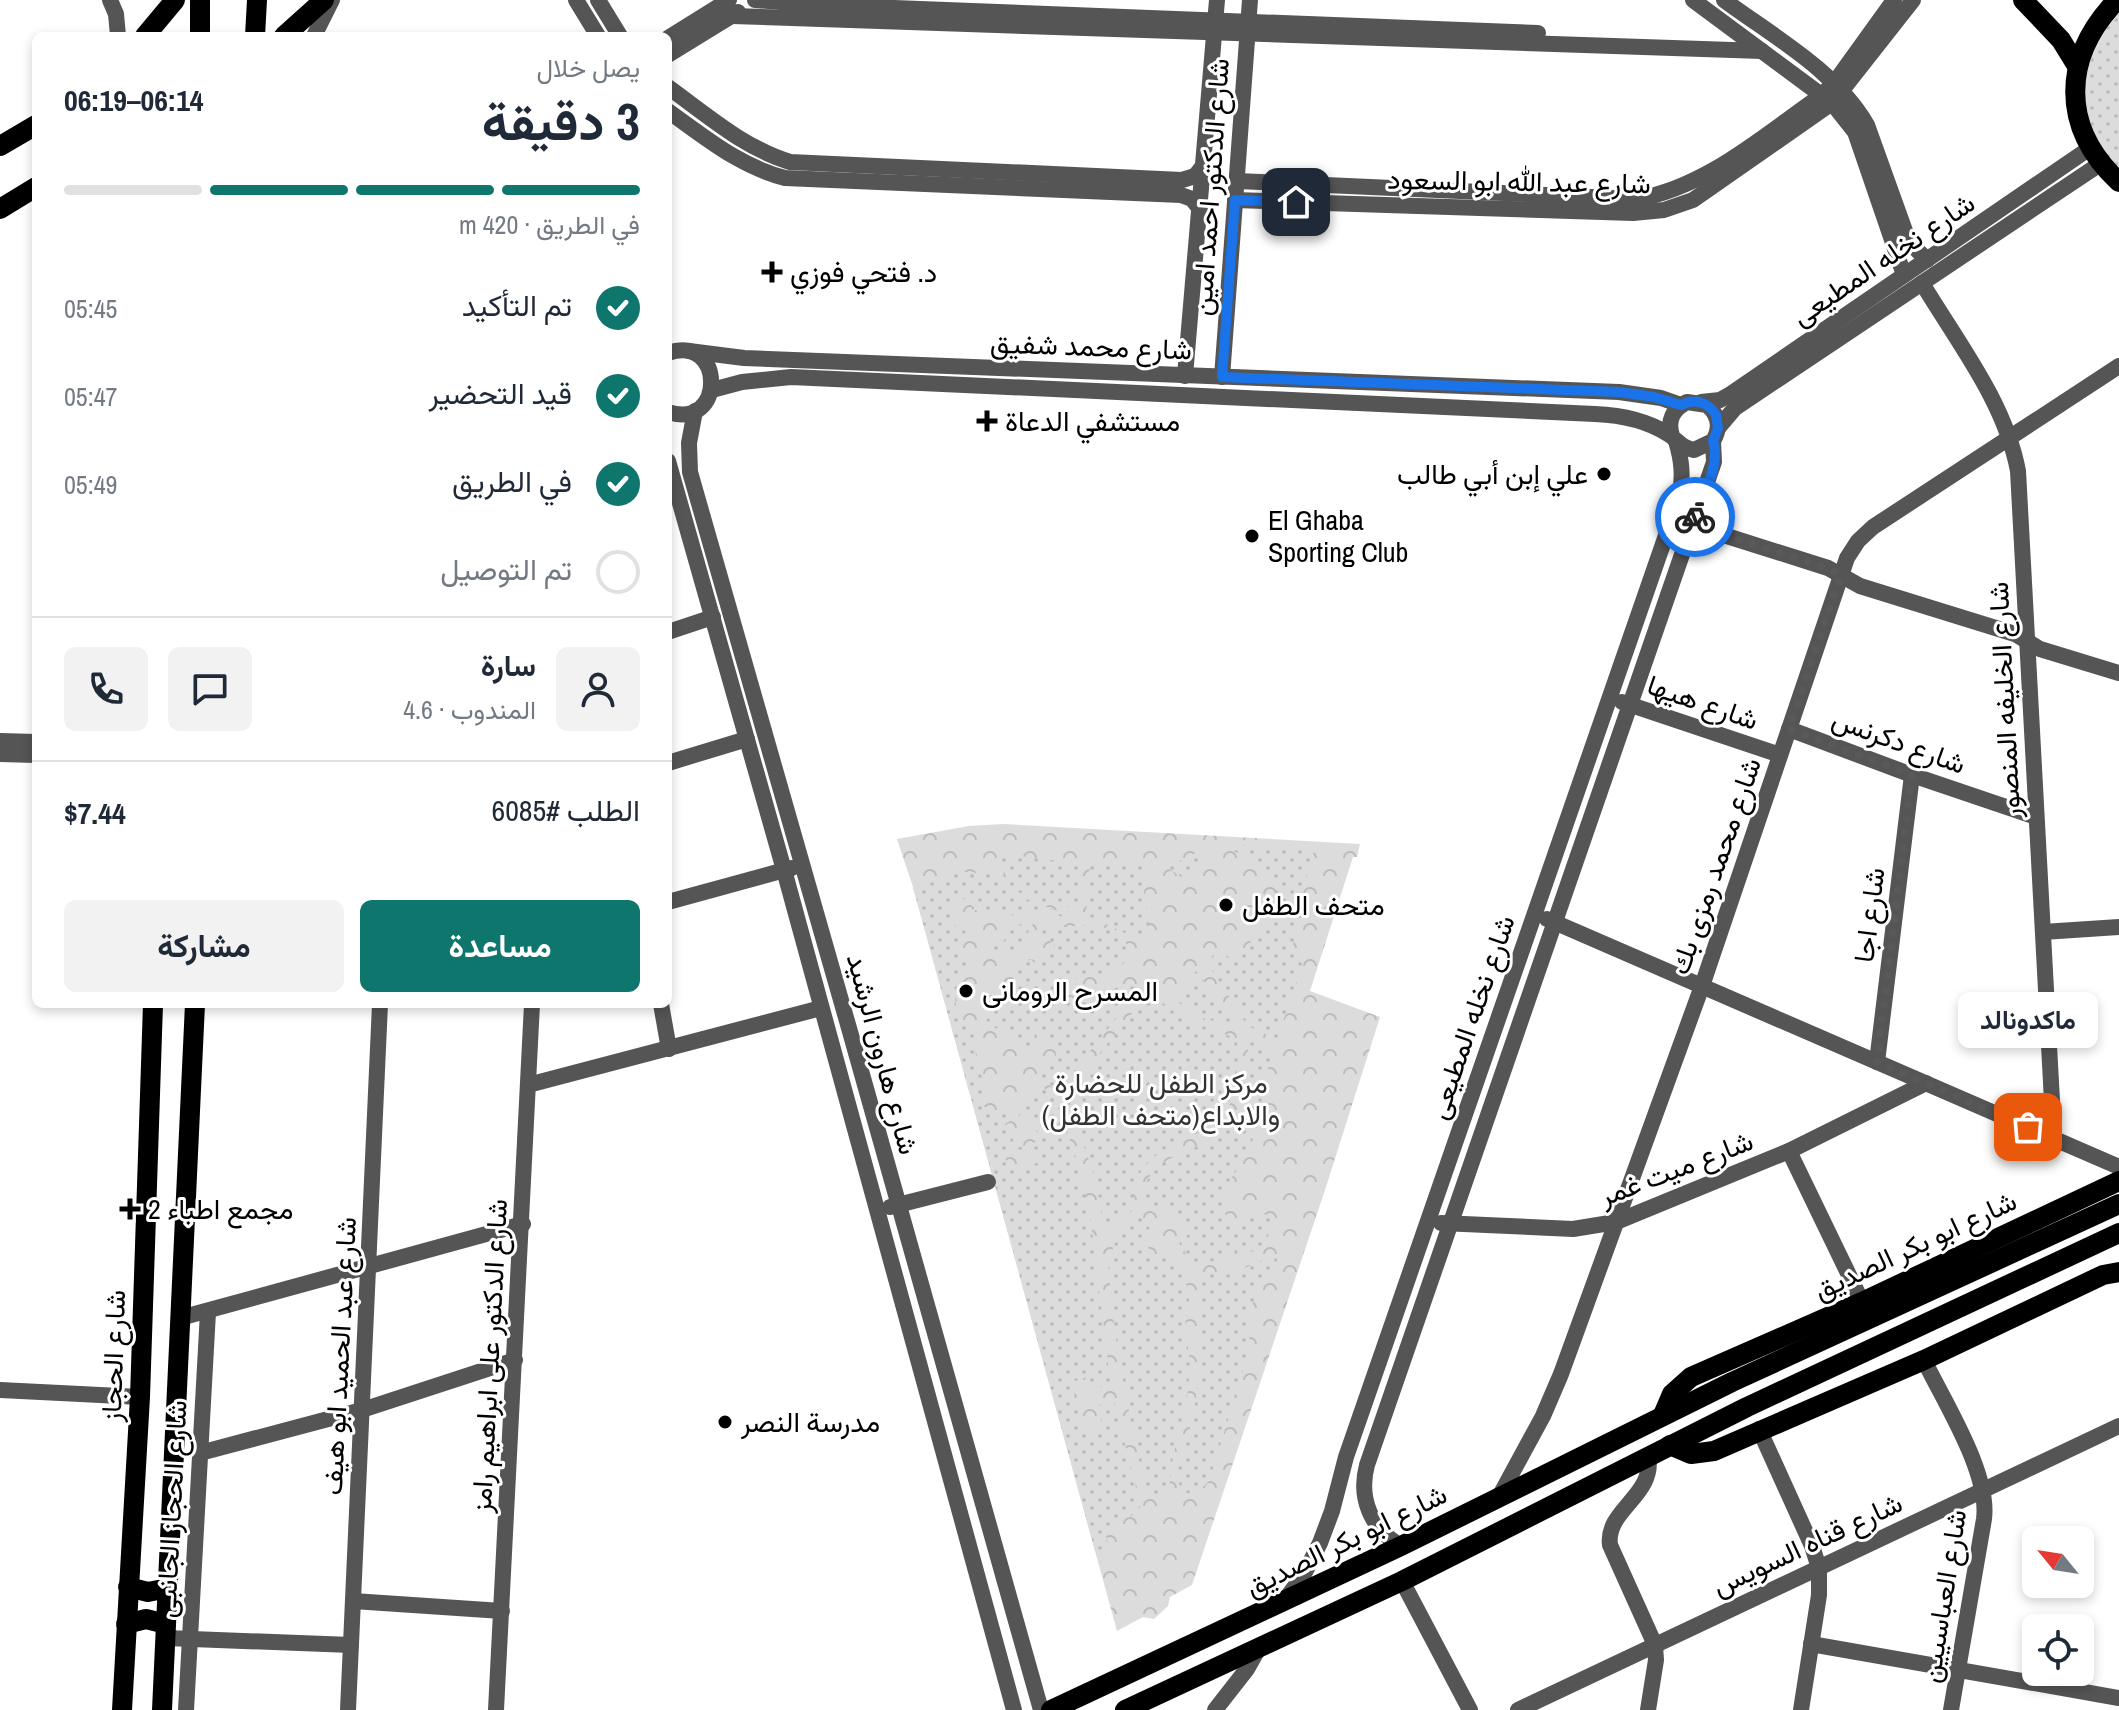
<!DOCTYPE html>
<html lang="ar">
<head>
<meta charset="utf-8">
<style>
	body { margin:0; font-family:"Archivo Narrow",Vazirmatn,sans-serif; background:#f2f2f3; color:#1f2937; direction:rtl; height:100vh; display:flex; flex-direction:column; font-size:30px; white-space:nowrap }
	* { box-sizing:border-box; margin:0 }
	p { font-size:26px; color:#747a83 }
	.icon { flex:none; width:44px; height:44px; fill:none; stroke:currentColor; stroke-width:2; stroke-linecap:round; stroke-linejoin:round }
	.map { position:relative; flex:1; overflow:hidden; direction:ltr }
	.drawer { position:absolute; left:32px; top:32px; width:640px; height:976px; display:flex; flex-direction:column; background:#fff; border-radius:12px; box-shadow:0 4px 12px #0003; direction:rtl }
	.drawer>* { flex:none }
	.needle { width:52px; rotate:300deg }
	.fabs { position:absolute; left:2022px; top:1526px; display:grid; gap:16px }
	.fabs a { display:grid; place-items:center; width:72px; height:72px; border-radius:12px; background:#fff; box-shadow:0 4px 12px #0003; font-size:40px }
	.pin { position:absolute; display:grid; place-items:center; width:68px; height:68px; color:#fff; margin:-34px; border-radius:16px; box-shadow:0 4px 12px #0006 }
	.courier { position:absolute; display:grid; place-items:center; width:80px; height:80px; margin:-40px; border:6px solid #1a73e8; border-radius:50%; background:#fff; color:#222; box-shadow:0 2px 10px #0007 }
	.bubble { position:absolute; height:56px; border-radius:12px; background:#fff; box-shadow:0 4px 12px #0003; font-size:26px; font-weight:700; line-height:56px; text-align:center; direction:rtl }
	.headline em { font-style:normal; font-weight:700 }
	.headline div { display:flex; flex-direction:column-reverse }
	.headline { display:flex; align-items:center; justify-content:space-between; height:136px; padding:0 32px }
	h1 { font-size:52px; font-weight:700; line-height:60px }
	.bar { display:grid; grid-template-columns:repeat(4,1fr); gap:12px 8px; align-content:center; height:96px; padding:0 32px }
	.bar i { height:10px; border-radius:6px; background:#e0e1e3 }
	.bar .on { background:#0f766e }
	.bar p { grid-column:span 4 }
	.line { display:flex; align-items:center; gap:20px; padding:0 32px; border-top:2px solid #e0e1e3 }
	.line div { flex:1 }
	.round { display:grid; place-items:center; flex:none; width:84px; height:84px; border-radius:12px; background:#f2f2f3 }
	ol { padding:0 32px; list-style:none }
	li { display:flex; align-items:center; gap:24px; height:88px }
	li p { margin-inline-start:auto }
	li .icon { padding:8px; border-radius:50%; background:#0f766e; color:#fff; stroke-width:4 }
	li:last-child { color:#747a83 }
	li i { width:44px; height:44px; border:4px solid #e0e1e3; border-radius:50% }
	.button { display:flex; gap:16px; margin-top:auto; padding:16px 32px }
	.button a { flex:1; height:92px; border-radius:12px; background:#0f766e; color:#fff; font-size:32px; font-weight:700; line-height:92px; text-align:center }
	.button a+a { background:#f2f2f3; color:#1f2937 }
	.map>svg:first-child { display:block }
</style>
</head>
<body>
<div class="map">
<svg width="2119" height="1710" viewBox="0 0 2119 1710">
	<defs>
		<pattern id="forest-crowns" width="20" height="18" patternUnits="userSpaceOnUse" patternTransform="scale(2)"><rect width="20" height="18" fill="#dcdcdc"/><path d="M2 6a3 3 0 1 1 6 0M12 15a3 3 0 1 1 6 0" fill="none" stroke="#bbb"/></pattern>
		<pattern id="garden-dots" width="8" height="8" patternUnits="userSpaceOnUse" patternTransform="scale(2)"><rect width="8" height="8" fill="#dcdcdc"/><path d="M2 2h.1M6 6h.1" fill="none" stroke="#bbb" stroke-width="1.8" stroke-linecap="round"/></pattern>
	</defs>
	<rect width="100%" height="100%" fill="#fff"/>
	<!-- forest -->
	<polygon fill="url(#forest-crowns)" points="1003,824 1360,844 1357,857 1353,857 1310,991 1380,1017 1325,1190 1192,1585 1170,1597 1168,1606 1154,1619 1143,1617 1117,1631 913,887 897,839 969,826"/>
	<!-- garden -->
	<g fill="url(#garden-dots)" fill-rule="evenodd">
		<path d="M2119 13V171C2074 119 2074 64 2119 13Z"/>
		<polygon points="1232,845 1315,848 1297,909 1304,913 1291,950 1306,955 1277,1039 1248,1026 1208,964 1216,950 1238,962 1277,900 1273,897 1279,885 1262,874 1265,868 1230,849"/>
		<polygon points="1200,851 1203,854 1186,880 1169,869 1170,866"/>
		<path d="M1003 854 1083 864 1081 905C1055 911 1022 899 1004 880L1005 869 996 863 997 856Z"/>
		<polygon points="1090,862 1147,865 1144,894 1150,928 1136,938 1086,915"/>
		<path d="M991 871 1016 895 1070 916 1068 918 1043 912 1015 916 998 911 972 910 971 899C956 897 948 909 952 922L957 928 966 931 960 941 962 952 971 960C951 985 947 1014 977 1031L972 1040 985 1089 981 1094 970 1095 913 887 941 880 954 872H973L983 877Z"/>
		<polygon points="1031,922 1033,924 1016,953 1002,950 987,952 986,946 1003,942 1014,926"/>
		<path d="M1089 925C1100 926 1110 928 1119 935 1124 939 1128 944 1128 951 1131 980 1066 973 1053 987L1055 995 1069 1002 1126 985H1134L1138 991 1063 1085 1054 1088C1044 1083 1035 1074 1039 1063H1051L1056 1057C1056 1044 1052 1034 1039 1032 1031 1037 1029 1045 1032 1054L1018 1046 1013 1035 999 1028 981 1029 992 1012 1005 1008 1010 1001 1012 980 1028 952 1030 954 1028 961 1031 959 1034 963 1039 955 1055 949V945L1051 944 1049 935 1046 933 1043 935 1042 929Z"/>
		<polygon points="1196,971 1217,997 1232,1024 1205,1019 1176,1001 1192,987 1192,977"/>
		<path d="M1149 992 1182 1018 1235 1038C1241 1049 1237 1062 1235 1074 1233 1091 1232 1108 1220 1121 1207 1134 1191 1135 1175 1143 1154 1154 1125 1179 1135 1205L1131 1212 1105 1232 1094 1174 1070 1107 1071 1093 1075 1084Z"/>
		<path d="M1254 1042 1273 1051 1260 1096 1265 1103 1264 1107C1257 1122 1254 1139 1247 1154 1234 1180 1206 1197 1235 1227L1240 1225 1249 1212 1275 1216C1271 1233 1264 1251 1245 1253 1236 1253 1240 1250 1232 1253 1220 1257 1208 1264 1196 1268L1179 1243 1192 1231 1169 1205 1154 1213 1144 1204 1141 1191C1165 1142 1210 1154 1233 1122 1241 1112 1242 1098 1244 1086 1246 1072 1249 1058 1248 1043Z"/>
		<path d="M1040 1085 1056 1098 1081 1173 1091 1222 1111 1388 1104 1389 1098 1385 1096 1393 1092 1394 1087 1377 1071 1382 1086 1432 1103 1427 1097 1406 1114 1401 1141 1507 1135 1509 1137 1513 1104 1528 1109 1547 1095 1551 971 1098C1002 1121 1021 1118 1040 1085ZM1025 1112 1042 1140 1017 1148 1005 1124ZM1035 1149 1038 1163 1009 1170 1010 1161H1006L1005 1156Z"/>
		<path d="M1139 1213 1150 1229 1140 1239 1155 1255 1162 1256 1169 1251 1182 1266 1187 1287 1189 1300 1185 1326 1190 1362 1188 1391 1172 1462 1170 1482 1165 1491 1155 1498 1146 1493C1134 1434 1120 1375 1113 1315 1111 1297 1106 1277 1110 1259 1114 1240 1124 1225 1139 1213Z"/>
		<path d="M1270 1256 1276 1257 1278 1263 1262 1279 1250 1311 1249 1352 1209 1481 1197 1493H1187L1178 1483 1177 1473 1193 1418 1201 1363 1198 1277 1214 1271 1217 1279C1235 1271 1253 1266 1270 1256Z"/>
	</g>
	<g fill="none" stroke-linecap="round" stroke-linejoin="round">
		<!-- minor -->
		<g stroke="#555" stroke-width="16">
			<polyline points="110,0 116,14 118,36"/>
			<polyline points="576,0 598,36"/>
			<polyline points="598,0 620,36"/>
			<polyline points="755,0 817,5 1538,33"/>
			<polyline points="1693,0 1832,103 1855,132 1904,275"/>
			<path d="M1724 0C1774 37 1835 70 1867 125L1909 242 1927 260"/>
			<polyline points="732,16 1762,51"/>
			<polyline points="314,36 332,0"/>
			<polyline points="668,38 729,0"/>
			<polyline points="668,55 738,12"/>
			<path d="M668 87C707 115 744 148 790 162L1182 180 1195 176 1203 166"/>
			<path d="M668 111C706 138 739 166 785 178L1181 195 1192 199 1200 209"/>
			<path d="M1237 181 1637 199C1707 187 1764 135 1822 95L1835 82 1894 0"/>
			<polyline points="1235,200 1633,213 1664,210 1693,200 1832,103 1913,0"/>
			<path d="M1922 283C1958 343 2005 402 2018 471L2054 1138"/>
			<polyline points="689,351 744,358 1619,392 1661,398 1681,405"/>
			<path d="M668 353C725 333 726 431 668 412"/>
			<polyline points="1185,376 1217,0"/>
			<polyline points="1222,377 1250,0"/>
			<path d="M712 390 742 382 791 377 1595 414C1620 415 1646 420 1668 434 1678 440 1681 448 1694 450L1713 441C1721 428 1719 415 1707 405L1687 402C1673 409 1667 420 1672 436"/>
			<polyline points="1701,402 1720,400 1729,395 2090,148"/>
			<path d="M695 411 689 443 690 472C810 884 924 1297 1041 1710"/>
			<polyline points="1718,428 1735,408 2100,164"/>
			<polyline points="668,461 784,870 1014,1710"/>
			<polyline points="1692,525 1828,568 1860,586 2015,634 2040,649 2119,673"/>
			<polyline points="668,632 713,617"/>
			<polyline points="1622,702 1780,755"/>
			<polyline points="1789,729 1912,775 2036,817"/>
			<polyline points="0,741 36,742"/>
			<polyline points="0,754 36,755"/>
			<polyline points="668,763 747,739"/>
			<polyline points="668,902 792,868"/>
			<polyline points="1547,919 2119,1167"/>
			<polyline points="2043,932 2119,927"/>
			<polyline points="661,1004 669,1049"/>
			<polyline points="1877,1062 1912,775"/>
			<polyline points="528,1085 821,1008"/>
			<polyline points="1789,1151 1862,1302"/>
			<polyline points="890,1207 988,1182"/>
			<polyline points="1441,1223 1573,1229 1616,1222 1789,1151 1926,1083"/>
			<polyline points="180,1318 523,1224"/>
			<path d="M1924 1360C1944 1402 1990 1473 1984 1519L1951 1710"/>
			<polyline points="0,1390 140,1397"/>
			<polyline points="1759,1429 1812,1546 1819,1568 1819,1595 1801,1710"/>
			<polyline points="200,1453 362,1410 515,1360"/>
			<path d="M1648 1456C1656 1495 1605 1510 1610 1545L1655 1645 1656 1660 1648 1710"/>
			<polyline points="1499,1497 1543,1416 1561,1374 1702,986 1847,558 1858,541 1873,527 2119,366"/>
			<path d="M1401 1546C1371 1529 1358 1498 1367 1465L1714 462 1713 441"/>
			<polyline points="1402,1581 1470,1710"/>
			<path d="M1285 1600 1304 1574 1320 1543 1332 1511 1346 1457 1680 495C1683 475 1682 461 1676 441"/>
			<polyline points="353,1601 502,1611"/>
			<polyline points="166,1638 351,1645"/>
			<polyline points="1811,1644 2119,1698"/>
			<polyline points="186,1710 208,1312"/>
			<polyline points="348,1710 380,1004"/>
			<polyline points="496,1710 532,1004"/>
			<polyline points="1215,1710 1247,1669 1260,1646"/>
			<polyline points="1518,1710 2119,1426"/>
		</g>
		<!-- major -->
		<g stroke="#000" stroke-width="20">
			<polyline points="2023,0 2061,40 2077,66"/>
			<path d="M2117 0C2062 57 2060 127 2119 182"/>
			<polyline points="145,36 175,0"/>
			<polyline points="200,36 200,0"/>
			<polyline points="255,36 257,0"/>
			<polyline points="284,36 324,0"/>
			<polyline points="0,146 36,125"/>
			<polyline points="0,209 36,187"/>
			<polyline points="1663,1415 1672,1394 1691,1377 1862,1302 2119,1181"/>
			<polyline points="1670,1445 1691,1454 1714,1451 1924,1360 2103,1275 2119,1272"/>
			<polyline points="128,1587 148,1592 168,1588"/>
			<polyline points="126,1624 146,1619 166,1624"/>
			<polyline points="122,1710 140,1397 153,1004"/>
			<polyline points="162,1710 195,1004"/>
			<polyline points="1051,1710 1401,1546 1732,1382 2119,1204"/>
			<polyline points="1125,1710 1402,1581 1747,1407 2119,1233"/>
		</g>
	</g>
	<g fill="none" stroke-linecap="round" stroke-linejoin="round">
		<!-- done -->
		<polyline stroke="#595959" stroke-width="8" stroke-dasharray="0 14.4" points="1695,517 1692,525 1828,568 1841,575 1789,729 1912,775 1877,1062 2028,1127"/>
		<!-- route -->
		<path stroke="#1a73e8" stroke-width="10" d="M1296 202 1235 200 1222 377 1619 392 1654 397 1681 405C1695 398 1708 402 1716 415L1718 428 1713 441C1721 464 1703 495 1695 517"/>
	</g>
	<!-- markers -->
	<g fill="#000" stroke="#fff" stroke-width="3">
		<path d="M768 260h8v8h8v8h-8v8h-8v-8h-8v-8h8z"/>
		<path d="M983 409h8v8h8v8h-8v8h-8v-8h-8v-8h8z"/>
		<circle cx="1604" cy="474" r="8"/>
		<circle cx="1252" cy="536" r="8"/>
		<circle cx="1226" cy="905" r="8"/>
		<circle cx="966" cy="991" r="8"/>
		<path d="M126 1197h8v8h8v8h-8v8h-8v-8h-8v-8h8z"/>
		<circle cx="725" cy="1422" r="8"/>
	</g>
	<g text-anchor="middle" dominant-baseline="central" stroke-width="6" stroke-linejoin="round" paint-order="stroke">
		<!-- street labels -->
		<g font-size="28" fill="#000" stroke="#fff">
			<text transform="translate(1519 181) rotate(1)">شارع عبد الله ابو السعود</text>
			<text transform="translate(1210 187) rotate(-86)">شارع الدكتور احمد امين</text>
			<text transform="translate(1883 259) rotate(-34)">شارع نخله المطيعى</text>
			<text transform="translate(1091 346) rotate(2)">شارع محمد شفيق</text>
			<text transform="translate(2004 700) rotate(-93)">شارع الخليفه المنصور</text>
			<text transform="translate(1703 702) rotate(19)">شارع هيها</text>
			<text transform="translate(1899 741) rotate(20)">شارع دكرنس</text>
			<text transform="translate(1715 866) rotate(-71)">شارع محمد رمزى بك</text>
			<text transform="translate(1869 915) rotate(-83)">شارع اجا</text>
			<text transform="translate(1471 1017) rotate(-71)">شارع نخله المطيعى</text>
			<text transform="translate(883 1054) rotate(75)">شارع هارون الرشيد</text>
			<text transform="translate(1676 1168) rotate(-21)">شارع ميت غمر</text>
			<text transform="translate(1915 1245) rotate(-25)">شارع ابو بكر الصديق</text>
			<text transform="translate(113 1356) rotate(-88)">شارع الحجاز</text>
			<text transform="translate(339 1356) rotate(-87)">شارع عبد الحميد ابو هيف</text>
			<text transform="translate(489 1356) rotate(-87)">شارع الدكتور على ابراهيم رامز</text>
			<text transform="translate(171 1509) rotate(-87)">شارع الحجاز الجانبى</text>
			<text transform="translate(1346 1540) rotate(-26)">شارع ابو بكر الصديق</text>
			<text transform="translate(1807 1544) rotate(-25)">شارع قناه السويس</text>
			<text transform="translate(1943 1596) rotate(-81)">شارع العباسيين</text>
		</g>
		<!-- poi labels -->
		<g font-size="28" fill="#000" stroke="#fff" text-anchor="start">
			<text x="790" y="272">د. فتحي فوزي</text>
			<text x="1005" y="421">مستشفي الدعاة</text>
			<text x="1588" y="474" text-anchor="end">علي إبن أبي طالب</text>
			<text x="1268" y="520">El Ghaba<tspan x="1268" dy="32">Sporting Club</tspan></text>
			<text x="1242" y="905">متحف الطفل</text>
			<text x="982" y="991">المسرح الرومانى</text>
			<text x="148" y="1209">مجمع اطباء 2</text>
			<text x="741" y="1422">مدرسة النصر</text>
		</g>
		<!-- park labels -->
		<g font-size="28" fill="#333" stroke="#fff">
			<text x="1161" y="1083">مركز الطفل للحضارة<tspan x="1161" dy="32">والابداع(متحف الطفل)</tspan></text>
		</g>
	</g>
</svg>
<div class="fabs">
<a><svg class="needle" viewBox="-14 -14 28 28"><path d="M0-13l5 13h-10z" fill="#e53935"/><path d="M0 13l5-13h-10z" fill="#747a83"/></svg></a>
<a><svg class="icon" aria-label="locate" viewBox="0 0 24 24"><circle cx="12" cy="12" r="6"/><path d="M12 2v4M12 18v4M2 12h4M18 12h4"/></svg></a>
</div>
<div class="pin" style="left:2028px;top:1127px;background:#ea580c"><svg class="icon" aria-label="bag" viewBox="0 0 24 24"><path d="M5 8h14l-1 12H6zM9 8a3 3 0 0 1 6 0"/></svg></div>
<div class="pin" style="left:1296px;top:202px;background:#1f2937"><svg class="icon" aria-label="home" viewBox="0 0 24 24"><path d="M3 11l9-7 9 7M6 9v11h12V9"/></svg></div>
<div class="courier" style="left:1695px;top:517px"><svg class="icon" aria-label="bike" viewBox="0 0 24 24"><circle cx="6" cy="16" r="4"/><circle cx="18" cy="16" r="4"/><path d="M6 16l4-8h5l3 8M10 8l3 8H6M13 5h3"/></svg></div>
<div class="bubble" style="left:1958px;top:992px;width:140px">ماكدونالد</div>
<section class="drawer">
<div class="headline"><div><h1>3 دقيقة</h1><p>يصل خلال</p></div><em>06:14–06:19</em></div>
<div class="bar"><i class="on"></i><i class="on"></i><i class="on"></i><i></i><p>في الطريق · 420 m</p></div>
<ol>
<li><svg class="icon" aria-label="check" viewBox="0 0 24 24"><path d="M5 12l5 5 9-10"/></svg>تم التأكيد<p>05:45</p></li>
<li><svg class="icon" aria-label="check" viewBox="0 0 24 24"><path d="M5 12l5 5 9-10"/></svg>قيد التحضير<p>05:47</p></li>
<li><svg class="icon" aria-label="check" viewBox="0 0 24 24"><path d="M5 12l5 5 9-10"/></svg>في الطريق<p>05:49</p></li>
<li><i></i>تم التوصيل</li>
</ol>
<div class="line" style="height:144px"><a class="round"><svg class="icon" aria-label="person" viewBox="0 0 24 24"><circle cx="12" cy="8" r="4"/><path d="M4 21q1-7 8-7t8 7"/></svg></a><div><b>سارة</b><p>المندوب · 4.6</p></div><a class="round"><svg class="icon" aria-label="chat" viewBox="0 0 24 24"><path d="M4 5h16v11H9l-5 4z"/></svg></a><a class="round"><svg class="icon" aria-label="phone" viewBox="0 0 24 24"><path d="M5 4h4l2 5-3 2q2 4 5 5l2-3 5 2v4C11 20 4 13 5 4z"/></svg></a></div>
<div class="line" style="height:104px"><div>الطلب #6085</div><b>$7.44</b></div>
<div class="button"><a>مساعدة</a><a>مشاركة</a></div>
</section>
</div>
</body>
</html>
